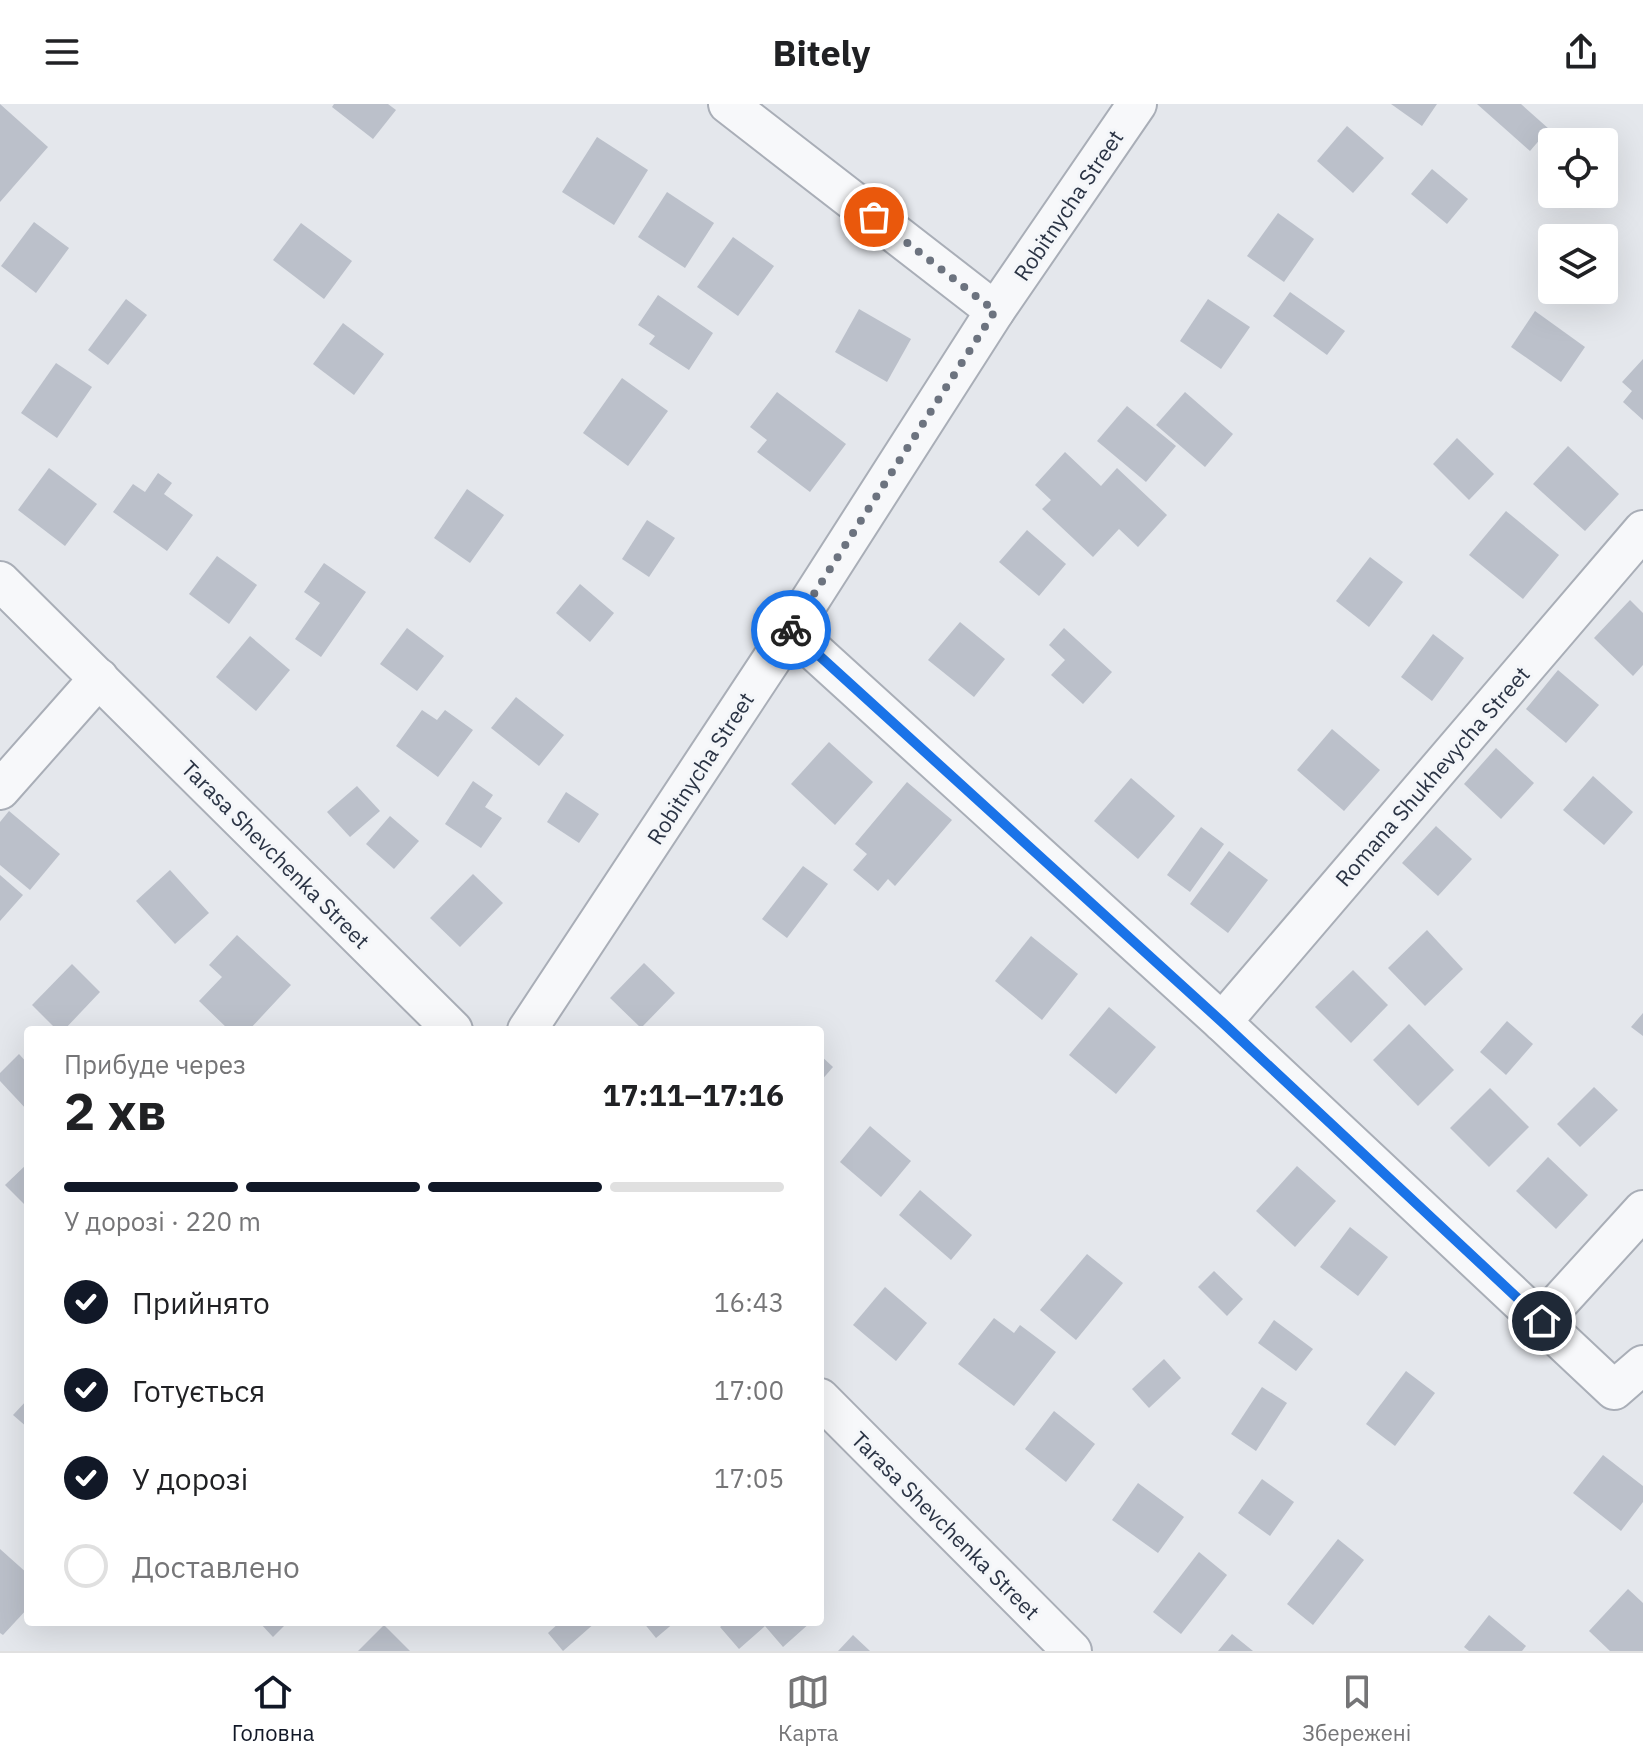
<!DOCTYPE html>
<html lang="uk">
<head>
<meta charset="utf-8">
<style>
	body { margin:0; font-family:"IBM Plex Sans",sans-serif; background:#f6f6f6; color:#202124; height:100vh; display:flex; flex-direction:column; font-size:30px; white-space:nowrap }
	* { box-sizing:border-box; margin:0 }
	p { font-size:26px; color:#757577 }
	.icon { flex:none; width:44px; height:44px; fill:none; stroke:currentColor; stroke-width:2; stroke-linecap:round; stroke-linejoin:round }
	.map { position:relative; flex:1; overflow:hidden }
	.details { position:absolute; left:24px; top:922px; width:800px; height:600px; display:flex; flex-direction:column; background:#fff; border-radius:8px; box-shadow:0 8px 32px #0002 }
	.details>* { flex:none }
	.tools { position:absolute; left:1538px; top:24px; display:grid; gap:16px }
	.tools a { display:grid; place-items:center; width:80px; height:80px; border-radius:8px; background:#fff; box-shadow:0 8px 32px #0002; font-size:40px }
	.pin { position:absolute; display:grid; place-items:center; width:68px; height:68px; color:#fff; margin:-34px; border:4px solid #fff; border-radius:50%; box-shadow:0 2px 8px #0007 }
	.courier { position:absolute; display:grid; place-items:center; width:80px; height:80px; margin:-40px; border:6px solid #1a73e8; border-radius:50%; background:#fff; color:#222; box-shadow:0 2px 10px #0007 }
	.summary em { font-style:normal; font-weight:700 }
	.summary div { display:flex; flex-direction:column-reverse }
	.summary { display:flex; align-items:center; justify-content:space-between; height:136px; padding:0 40px }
	h1 { font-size:52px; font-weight:700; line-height:60px }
	.bar { display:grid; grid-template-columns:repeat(4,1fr); gap:12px 8px; align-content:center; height:96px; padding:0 40px }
	.bar i { height:10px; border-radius:6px; background:#e0e0e0 }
	.bar .current { background:#111827 }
	.bar p { grid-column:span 4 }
	ol { padding:0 40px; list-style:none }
	li { display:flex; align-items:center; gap:24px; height:88px }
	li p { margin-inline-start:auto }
	li .icon { padding:8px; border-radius:50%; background:#111827; color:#fff; stroke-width:4 }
	li:last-child { color:#757577 }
	li i { width:44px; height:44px; border:4px solid #e0e0e0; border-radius:50% }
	header { display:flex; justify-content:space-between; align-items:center; height:104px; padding:0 40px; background:#fff; font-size:36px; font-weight:700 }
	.dock { display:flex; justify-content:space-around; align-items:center; height:112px; border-top:2px solid #e0e0e0; background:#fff; font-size:22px; color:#757577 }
	.dock a { display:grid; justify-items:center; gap:4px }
	.dock .current { color:#111827 }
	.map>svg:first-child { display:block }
</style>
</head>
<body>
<header><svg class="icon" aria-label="menu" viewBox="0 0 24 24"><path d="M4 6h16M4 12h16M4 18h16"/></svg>Bitely<svg class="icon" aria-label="share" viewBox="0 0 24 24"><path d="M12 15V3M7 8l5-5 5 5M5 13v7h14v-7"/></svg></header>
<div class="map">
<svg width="1643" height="1547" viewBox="0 0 1643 1547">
	<rect width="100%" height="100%" fill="#e4e7ec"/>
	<!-- building -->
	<g fill="#bbc0ca">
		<polygon points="0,0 48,43 0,98"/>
		<polygon points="334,0 388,0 396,6 373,35 332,3"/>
		<polygon points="1391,0 1437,0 1422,22"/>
		<polygon points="1477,0 1521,0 1549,25 1530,47"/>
		<polygon points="1347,22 1384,54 1353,89 1317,57"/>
		<polygon points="597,33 648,66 614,121 562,88"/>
		<polygon points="1432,65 1468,95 1447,120 1411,90"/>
		<polygon points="667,88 714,119 685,164 638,133"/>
		<polygon points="1278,109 1314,135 1284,178 1247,152"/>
		<polygon points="34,118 69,144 36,189 1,162"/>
		<polygon points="301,119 352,157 324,195 273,156"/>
		<polygon points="733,133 774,162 738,212 697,183"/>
		<polygon points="1290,188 1345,227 1327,251 1273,212"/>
		<polygon points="658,191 713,229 689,266 649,240 655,232 638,221"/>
		<polygon points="126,195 147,211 108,261 88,246"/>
		<polygon points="1208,195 1250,223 1221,265 1180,237"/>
		<polygon points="859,205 911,235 887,278 835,248"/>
		<polygon points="1535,207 1585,243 1561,278 1511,243"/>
		<polygon points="343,219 384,250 354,291 313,260"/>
		<polygon points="1643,255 1643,316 1623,298 1632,287 1622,278"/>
		<polygon points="56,259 92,283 57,334 21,309"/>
		<polygon points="622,274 668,307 628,362 583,329"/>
		<polygon points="777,288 846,340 810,388 757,348 767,336 750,323"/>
		<polygon points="1185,288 1233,330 1205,363 1156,321"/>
		<polygon points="1127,302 1176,342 1146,378 1097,337"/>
		<polygon points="1457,334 1494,370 1469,396 1433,360"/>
		<polygon points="1568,342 1619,390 1585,427 1533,380"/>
		<polygon points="1065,348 1101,382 1117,364 1167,411 1138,443 1119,425 1093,453 1042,405 1051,396 1035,381"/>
		<polygon points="49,364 97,400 65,442 18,406"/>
		<polygon points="158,369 172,379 164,390 193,411 167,447 113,408 133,380 145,388"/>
		<polygon points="467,385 504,411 470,459 434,434"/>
		<polygon points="1506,407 1559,451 1523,495 1469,451"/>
		<polygon points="647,416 675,434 649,473 622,455"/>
		<polygon points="1027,426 1066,460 1039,492 999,458"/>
		<polygon points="217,452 257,481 229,520 189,490"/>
		<polygon points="1370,453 1403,478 1369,523 1336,497"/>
		<polygon points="324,459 366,488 321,553 295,535 320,499 304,488"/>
		<polygon points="580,480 614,509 590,538 556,509"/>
		<polygon points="1630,496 1643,509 1643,561 1633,572 1594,534"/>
		<polygon points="960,518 1005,555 974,593 928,556"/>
		<polygon points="407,524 444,552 417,587 380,560"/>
		<polygon points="1064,524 1112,568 1083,600 1051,571 1065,556 1049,541"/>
		<polygon points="1433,530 1464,554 1432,597 1401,573"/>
		<polygon points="250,532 290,566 256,607 216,573"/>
		<polygon points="1558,566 1599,601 1566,639 1526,605"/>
		<polygon points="516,593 564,631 539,662 491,624"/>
		<polygon points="422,606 437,616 445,606 473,626 438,673 396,642"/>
		<polygon points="1332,625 1380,666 1344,707 1297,666"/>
		<polygon points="829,638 873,678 835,721 791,680"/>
		<polygon points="1496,644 1534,679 1501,715 1464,680"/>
		<polygon points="1593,672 1633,708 1604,741 1563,706"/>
		<polygon points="1131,674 1175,712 1138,755 1094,717"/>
		<polygon points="473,677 493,691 485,703 502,714 481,744 445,720"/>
		<polygon points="907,678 952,716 895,782 888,775 878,787 853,766 867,750 855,740"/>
		<polygon points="357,682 380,707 350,733 327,708"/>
		<polygon points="566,688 599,710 579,739 547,718"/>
		<polygon points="9,707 60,750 30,786 0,761 0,718"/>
		<polygon points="390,712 419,737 394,765 366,740"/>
		<polygon points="1436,722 1472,755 1438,792 1402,759"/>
		<polygon points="1201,723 1224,740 1190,788 1167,771"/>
		<polygon points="1229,747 1268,776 1228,829 1190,800"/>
		<polygon points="803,762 828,780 787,834 762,815"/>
		<polygon points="170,766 209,809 175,840 136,797"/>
		<polygon points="473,770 503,799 460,843 430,814"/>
		<polygon points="0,771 23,791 0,817"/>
		<polygon points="1427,826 1463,865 1425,902 1388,864"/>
		<polygon points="237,831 291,881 249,926 229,926 199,897 222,873 209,861"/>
		<polygon points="1031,832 1078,870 1042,916 995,877"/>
		<polygon points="644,859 675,889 641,924 610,894"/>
		<polygon points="72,860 100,888 64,926 57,926 32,901"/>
		<polygon points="1353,866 1388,901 1351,939 1315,903"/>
		<polygon points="1109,903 1156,943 1116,990 1069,951"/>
		<polygon points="1643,909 1643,932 1631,923"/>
		<polygon points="1507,917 1533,940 1506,971 1480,948"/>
		<polygon points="1409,920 1454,966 1418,1002 1373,956"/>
		<polygon points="19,950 28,960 28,1007 0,977 0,969"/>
		<polygon points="820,951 833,963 820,978"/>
		<polygon points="1594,983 1618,1006 1580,1043 1557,1020"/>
		<polygon points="1490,984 1529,1023 1489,1063 1450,1024"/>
		<polygon points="870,1022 911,1057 881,1093 840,1058"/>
		<polygon points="1548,1053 1588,1091 1556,1125 1516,1087"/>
		<polygon points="28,1059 28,1104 5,1081"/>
		<polygon points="1297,1062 1336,1097 1295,1143 1256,1107"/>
		<polygon points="920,1086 972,1131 951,1156 899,1111"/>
		<polygon points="1350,1123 1388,1153 1358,1192 1320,1163"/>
		<polygon points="1087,1150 1123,1179 1076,1236 1040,1206"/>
		<polygon points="1214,1167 1243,1195 1227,1212 1198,1183"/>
		<polygon points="885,1183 927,1219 896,1257 853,1221"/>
		<polygon points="994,1214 1014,1229 1020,1221 1056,1248 1014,1302 958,1260"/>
		<polygon points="1274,1216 1313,1245 1296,1267 1258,1239"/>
		<polygon points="1164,1255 1181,1274 1149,1304 1132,1285"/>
		<polygon points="1406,1267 1435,1289 1395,1342 1366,1320"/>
		<polygon points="1262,1283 1287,1299 1256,1347 1231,1330"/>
		<polygon points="28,1295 28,1324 13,1311"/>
		<polygon points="1054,1307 1095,1340 1066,1378 1025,1345"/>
		<polygon points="1603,1351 1643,1382 1643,1398 1621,1427 1573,1389"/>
		<polygon points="1262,1375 1294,1398 1270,1432 1238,1409"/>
		<polygon points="1138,1379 1184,1413 1158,1449 1112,1416"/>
		<polygon points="1338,1435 1364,1456 1313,1521 1287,1500"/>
		<polygon points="0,1445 28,1470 28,1504 3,1531 0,1529"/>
		<polygon points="1199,1448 1227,1471 1181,1530 1153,1508"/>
		<polygon points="1628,1485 1643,1499 1643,1547 1610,1547 1589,1527"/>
		<polygon points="1489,1511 1526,1542 1522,1547 1469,1547 1464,1543"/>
		<polygon points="259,1518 288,1518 273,1533"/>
		<polygon points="560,1518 596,1518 563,1547 548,1529"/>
		<polygon points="643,1518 675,1518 656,1534"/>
		<polygon points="726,1518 811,1518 783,1543 765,1522 739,1545 720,1523"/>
		<polygon points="384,1521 410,1547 358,1547"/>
		<polygon points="1232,1530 1253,1547 1218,1547"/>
		<polygon points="853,1531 870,1547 838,1547"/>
	</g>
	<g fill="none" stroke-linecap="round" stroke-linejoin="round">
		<!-- minor casing -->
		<g stroke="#a9aeb7" stroke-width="42">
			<g id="minor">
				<polyline points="728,0 995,207"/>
				<polyline points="0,477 453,926"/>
				<polyline points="791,526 1222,918 1614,1286 1643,1261"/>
				<polyline points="0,686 99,574"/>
				<polyline points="1222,918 1643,426"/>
				<polyline points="527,926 791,526 995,207 1137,0"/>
				<polyline points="1542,1217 1643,1106"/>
				<polyline points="820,1294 1072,1547"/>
			</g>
		</g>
		<!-- minor -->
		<use href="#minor" stroke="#f7f8fa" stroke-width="38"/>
	</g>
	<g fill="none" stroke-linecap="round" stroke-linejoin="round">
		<!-- done -->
		<polyline stroke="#6c737f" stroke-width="8" stroke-dasharray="0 14.4" points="791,526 995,207 874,113"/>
		<!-- route -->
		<polyline stroke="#1a73e8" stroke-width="10" points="791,526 1222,918 1542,1217"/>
	</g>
	<g text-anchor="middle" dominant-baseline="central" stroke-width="6" stroke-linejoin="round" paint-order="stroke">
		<!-- street labels -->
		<g font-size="22" fill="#2b3445" stroke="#f4f6f9">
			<text transform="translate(1068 101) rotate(-56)">Robitnycha Street</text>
			<text transform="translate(700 664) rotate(-57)">Robitnycha Street</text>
			<text transform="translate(1432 672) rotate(-49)">Romana Shukhevycha Street</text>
			<text transform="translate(276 750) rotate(45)">Tarasa Shevchenka Street</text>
			<text transform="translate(946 1421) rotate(45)">Tarasa Shevchenka Street</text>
		</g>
	</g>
</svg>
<div class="tools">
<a><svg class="icon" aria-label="locate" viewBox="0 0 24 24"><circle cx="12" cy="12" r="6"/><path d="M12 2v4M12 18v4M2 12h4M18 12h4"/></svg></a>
<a><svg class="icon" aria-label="layers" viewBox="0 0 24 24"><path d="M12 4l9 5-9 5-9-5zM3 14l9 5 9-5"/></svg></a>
</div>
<div class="pin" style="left:874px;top:113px;background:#ea580c"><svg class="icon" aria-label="bag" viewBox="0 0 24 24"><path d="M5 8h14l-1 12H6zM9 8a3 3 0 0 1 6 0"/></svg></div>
<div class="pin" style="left:1542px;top:1217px;background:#1f2937"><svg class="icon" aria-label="home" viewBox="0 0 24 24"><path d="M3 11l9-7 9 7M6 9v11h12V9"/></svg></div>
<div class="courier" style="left:791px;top:526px"><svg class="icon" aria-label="bike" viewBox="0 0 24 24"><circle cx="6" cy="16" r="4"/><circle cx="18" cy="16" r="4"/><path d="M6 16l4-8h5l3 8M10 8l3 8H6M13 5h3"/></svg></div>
<section class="details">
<div class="summary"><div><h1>2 хв</h1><p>Прибуде через</p></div><em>17:11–17:16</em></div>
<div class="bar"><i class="current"></i><i class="current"></i><i class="current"></i><i></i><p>У дорозі · 220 m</p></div>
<ol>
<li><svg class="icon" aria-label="check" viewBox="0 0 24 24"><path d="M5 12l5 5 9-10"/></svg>Прийнято<p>16:43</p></li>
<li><svg class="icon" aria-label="check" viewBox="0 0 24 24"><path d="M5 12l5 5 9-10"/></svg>Готується<p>17:00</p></li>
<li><svg class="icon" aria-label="check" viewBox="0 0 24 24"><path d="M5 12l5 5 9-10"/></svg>У дорозі<p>17:05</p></li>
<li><i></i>Доставлено</li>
</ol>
</section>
</div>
<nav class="dock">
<a class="current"><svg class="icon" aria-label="home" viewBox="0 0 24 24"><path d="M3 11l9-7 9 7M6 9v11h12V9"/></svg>Головна</a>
<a><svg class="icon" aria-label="map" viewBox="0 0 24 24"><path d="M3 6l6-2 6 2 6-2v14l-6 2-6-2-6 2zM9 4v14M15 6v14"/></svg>Карта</a>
<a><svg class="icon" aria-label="saved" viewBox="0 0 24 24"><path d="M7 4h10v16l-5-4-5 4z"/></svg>Збережені</a>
</nav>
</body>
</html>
